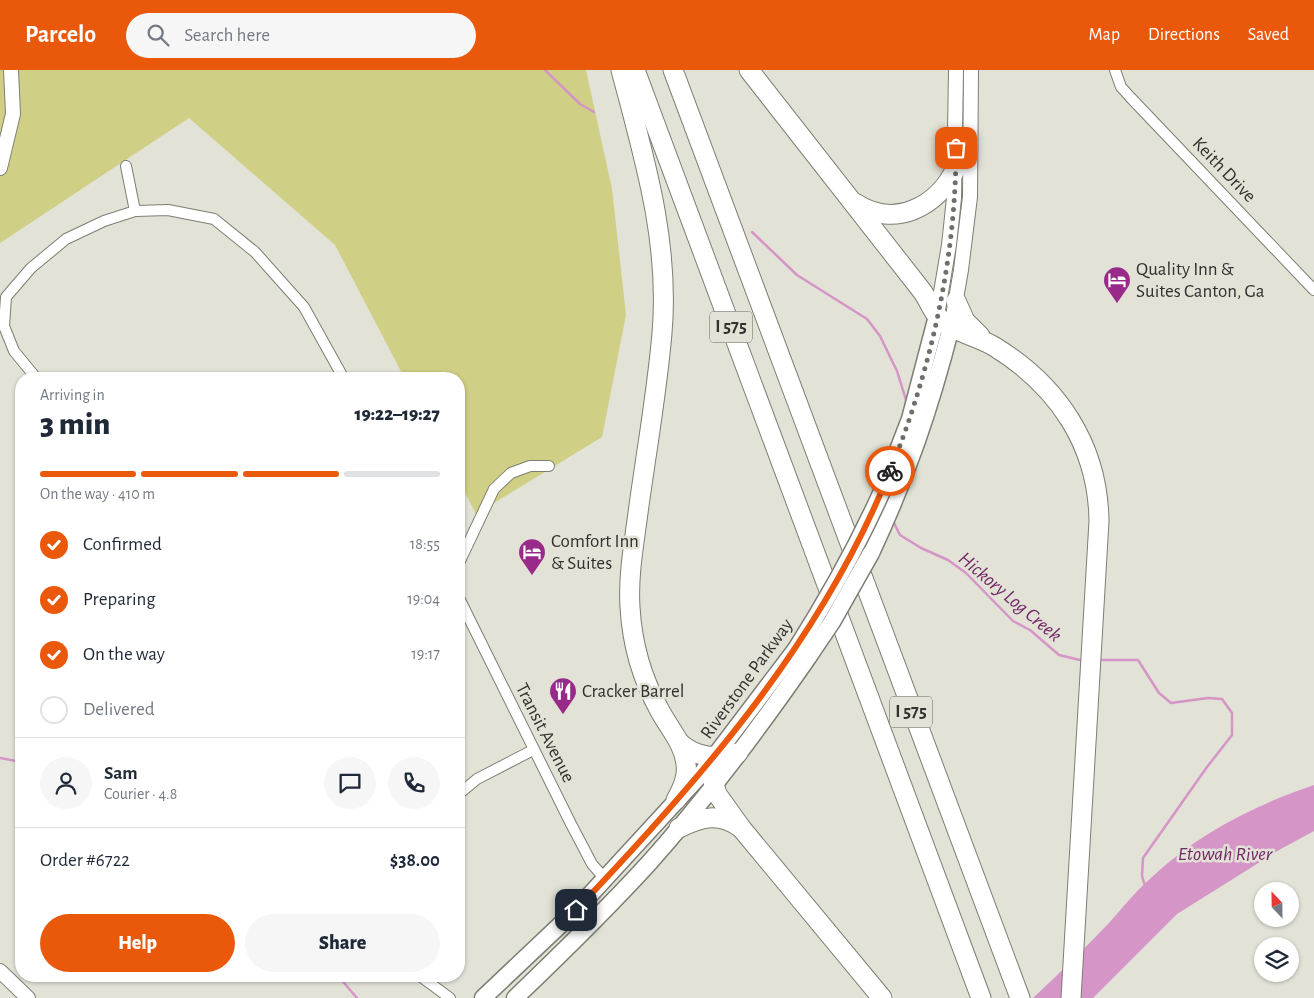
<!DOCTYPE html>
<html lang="en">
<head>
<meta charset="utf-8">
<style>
	body { margin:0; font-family:"Alegreya Sans",sans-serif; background:#f6f6f7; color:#1f2937; height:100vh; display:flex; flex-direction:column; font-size:19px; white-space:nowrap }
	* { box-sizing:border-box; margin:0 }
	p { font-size:16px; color:#747a83 }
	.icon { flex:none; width:28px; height:28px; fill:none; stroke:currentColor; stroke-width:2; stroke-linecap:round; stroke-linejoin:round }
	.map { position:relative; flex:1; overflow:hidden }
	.drawer { position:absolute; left:15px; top:302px; width:450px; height:610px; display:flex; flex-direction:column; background:#fff; border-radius:20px; box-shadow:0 1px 4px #0004 }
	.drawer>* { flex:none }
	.needle { width:32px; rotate:338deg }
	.buttons { position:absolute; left:1254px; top:812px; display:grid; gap:10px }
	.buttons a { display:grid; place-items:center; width:45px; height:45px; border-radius:50%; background:#fff; box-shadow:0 1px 4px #0004; font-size:25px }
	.pin { position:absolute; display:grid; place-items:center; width:42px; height:42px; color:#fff; margin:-21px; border-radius:10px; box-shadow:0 2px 8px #0006 }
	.courier { position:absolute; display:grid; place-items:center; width:50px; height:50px; margin:-25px; border:4px solid #ea580c; border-radius:50%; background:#fff; color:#222; box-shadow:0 1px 6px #0007 }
	.summary em { font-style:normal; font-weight:800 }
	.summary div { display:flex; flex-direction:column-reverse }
	.summary { display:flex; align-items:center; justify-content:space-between; height:85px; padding:0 25px }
	h1 { font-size:32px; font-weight:800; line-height:38px }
	.bar { display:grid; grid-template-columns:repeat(4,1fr); gap:8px 5px; align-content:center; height:60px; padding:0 25px }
	.bar i { height:6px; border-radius:4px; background:#e0e1e3 }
	.bar .on { background:#ea580c }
	.bar p { grid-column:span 4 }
	.line { display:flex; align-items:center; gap:12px; padding:0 25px; border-top:1px solid #e0e1e3 }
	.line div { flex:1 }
	.round { display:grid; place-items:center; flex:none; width:52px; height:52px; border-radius:26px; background:#f6f6f7 }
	ol { padding:0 25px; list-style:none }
	li { display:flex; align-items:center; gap:15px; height:55px }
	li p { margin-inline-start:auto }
	li .icon { padding:5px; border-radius:50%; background:#ea580c; color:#fff; stroke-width:4 }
	li:last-child { color:#747a83 }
	li i { width:28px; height:28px; border:2px solid #e0e1e3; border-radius:50% }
	.action { display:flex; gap:10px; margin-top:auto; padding:10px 25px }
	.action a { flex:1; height:58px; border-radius:30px; background:#ea580c; color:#fff; font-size:20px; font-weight:800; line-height:58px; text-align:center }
	.action a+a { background:#f6f6f7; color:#1f2937 }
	header { display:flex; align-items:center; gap:30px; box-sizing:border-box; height:70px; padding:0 25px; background:#ea580c; color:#fff }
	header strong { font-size:24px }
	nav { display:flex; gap:28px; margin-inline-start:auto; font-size:18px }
	.search { width:350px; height:45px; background:#f6f6f7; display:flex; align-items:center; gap:12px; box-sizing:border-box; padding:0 18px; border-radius:28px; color:#747a83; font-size:19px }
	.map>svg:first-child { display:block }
</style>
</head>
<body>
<header>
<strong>Parcelo</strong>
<div class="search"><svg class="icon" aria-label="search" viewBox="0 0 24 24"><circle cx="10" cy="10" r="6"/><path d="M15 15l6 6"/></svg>Search here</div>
<nav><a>Map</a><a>Directions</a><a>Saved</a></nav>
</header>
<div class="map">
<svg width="1314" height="928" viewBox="0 0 1314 928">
	<rect width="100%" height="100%" fill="#e2e2d7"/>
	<!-- green -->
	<polygon fill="#cfcf85" points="0,0 586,0 612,119 626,245 602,367 476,444 459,411 459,309 405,309 335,175 189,48 0,173"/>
	<!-- water -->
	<path fill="#d595c6" d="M1314 715V761L1279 780 1177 844 1093 928H1033C1059 904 1084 879 1109 853 1123 837 1137 820 1153 806 1199 763 1255 735 1314 715Z"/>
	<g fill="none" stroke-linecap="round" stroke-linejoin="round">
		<!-- stream -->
		<g stroke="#d595c6" stroke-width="2.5">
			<polyline points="545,0 580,34 594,42"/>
			<polyline points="752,162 797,205 867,249 880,266 897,301 906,330 906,336"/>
			<polyline points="878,414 876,407 890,378"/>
			<polyline points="893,451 900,465 921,478 948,490 966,503 1013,551 1030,560 1059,585 1084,591"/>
			<polyline points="1099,590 1138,590 1159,623 1171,633 1208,628 1222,629 1232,643 1232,665 1207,697 1143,788 1142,806 1145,816"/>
			<polyline points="0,688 21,692"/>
			<polyline points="339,907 357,928"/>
		</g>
		<!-- minor casing -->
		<g stroke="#7d7e73" stroke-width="12">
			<g id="minor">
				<polyline points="1115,0 1121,17 1131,28 1314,220"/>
				<polyline points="126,96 135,141"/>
				<polyline points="37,309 14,281 4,256 6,227 31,198 66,169 104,151 135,141 168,140 214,149 255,182 304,237 344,309"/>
				<polyline points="459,493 494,419 511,403 530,396 549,396"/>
				<polyline points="459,528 571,754 592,794 605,809"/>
				<polyline points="459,724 477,709 533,680"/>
				<polyline points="420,906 450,928"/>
			</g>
		</g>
		<!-- secondary casing -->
		<g stroke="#7d7e73" stroke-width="16">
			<g id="secondary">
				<polyline points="0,98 13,44 11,0"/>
				<polyline points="937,246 949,175 954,128 956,0"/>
				<polyline points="951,257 961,200 970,127 971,0"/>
				<polyline points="0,901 28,928"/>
			</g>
		</g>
		<!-- primary casing -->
		<g stroke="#7d7e73" stroke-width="19">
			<g id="primary">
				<polyline points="883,419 910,349 937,246"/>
				<path d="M871 483C907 406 930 339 951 257"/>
				<polyline points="483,928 576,840 702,703 796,579"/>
				<path d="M515 928C561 884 606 840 649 793 707 728 760 657 809 586"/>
			</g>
		</g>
		<!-- motorway casing -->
		<g stroke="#7d7e73" stroke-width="21">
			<g id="motorway">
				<path d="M621 0C644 87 670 172 662 263 657 323 646 383 638 443 634 474 628 505 630 537 632 573 642 609 660 641 669 658 684 674 686 694 688 707 682 719 676 730"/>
				<polyline points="635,0 981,928"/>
				<polyline points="673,0 1020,928"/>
				<path d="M749 0 922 221C928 229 932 240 938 247 952 262 977 266 995 277 1058 316 1098 375 1099 451L1071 928"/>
				<path d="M855 133C894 159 938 137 956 98"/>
				<polyline points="956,231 965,251 980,266"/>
				<path d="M680 673C698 689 716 688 738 683"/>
				<polyline points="715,687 713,711 717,724 742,759 882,928"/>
				<path d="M679 758C702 747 719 742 741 758"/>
			</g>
		</g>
		<!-- minor -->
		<use href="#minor" stroke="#fff" stroke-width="10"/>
		<!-- secondary -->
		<use href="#secondary" stroke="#fff" stroke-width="14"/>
		<!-- primary -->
		<use href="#primary" stroke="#fff" stroke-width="16"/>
		<!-- motorway -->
		<use href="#motorway" stroke="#fff" stroke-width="19"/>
		<!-- primary-bridge casing -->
		<g stroke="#7d7e73" stroke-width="19" stroke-linecap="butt">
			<g id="primary-bridge">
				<path d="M796 579C829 527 858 475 883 419"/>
				<polyline points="809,586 832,552 871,483"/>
			</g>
		</g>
		<!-- primary-bridge -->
		<use href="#primary-bridge" stroke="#fff" stroke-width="16"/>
	</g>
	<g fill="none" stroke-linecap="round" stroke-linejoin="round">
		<!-- done -->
		<path stroke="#6f6f68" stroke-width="5" stroke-dasharray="0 9" d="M890 401C931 300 956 188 956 78"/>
		<!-- route -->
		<path stroke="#ea580c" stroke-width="6" d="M576 840C701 709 822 571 890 401"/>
	</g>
	<!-- icons -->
	<defs>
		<g id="hotel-pin" transform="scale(1.4375)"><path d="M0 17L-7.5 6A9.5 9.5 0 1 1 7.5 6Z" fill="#9a2a89" stroke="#e2e2d7"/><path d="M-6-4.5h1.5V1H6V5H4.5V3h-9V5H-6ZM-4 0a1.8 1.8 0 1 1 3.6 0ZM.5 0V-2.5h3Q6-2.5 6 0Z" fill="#fff"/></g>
		<g id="restaurant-pin" transform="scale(1.4375)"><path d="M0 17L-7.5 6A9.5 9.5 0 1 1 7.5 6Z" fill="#9a2a89" stroke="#e2e2d7"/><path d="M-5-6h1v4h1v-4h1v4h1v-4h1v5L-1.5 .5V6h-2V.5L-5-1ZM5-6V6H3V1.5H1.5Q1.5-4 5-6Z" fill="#fff"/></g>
	</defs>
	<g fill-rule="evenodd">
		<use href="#hotel-pin" x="1117" y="210"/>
		<use href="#hotel-pin" x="532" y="482"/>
		<use href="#restaurant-pin" x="563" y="621"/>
	</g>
	<g text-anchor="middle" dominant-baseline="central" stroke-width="5" stroke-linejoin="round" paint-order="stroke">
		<!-- shield labels -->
		<g fill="#e2e2d7" stroke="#666660" stroke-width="1">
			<rect x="710" y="241.5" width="42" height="31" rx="4"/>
			<rect x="890" y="626.5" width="42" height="31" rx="4"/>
		</g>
		<g font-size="18" font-weight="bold" fill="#31312d">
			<text x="731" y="257">I 575</text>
			<text x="911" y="642">I 575</text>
		</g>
		<!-- street labels -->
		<g font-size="19" fill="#31312d" stroke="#e2e2d7">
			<text transform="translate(1224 100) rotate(46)">Keith Drive</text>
			<text transform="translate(747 609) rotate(-54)">Riverstone Parkway</text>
			<text transform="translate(545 663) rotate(63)">Transit Avenue</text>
		</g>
		<!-- poi labels -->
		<g font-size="19" fill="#31312d" stroke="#e2e2d7" text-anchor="start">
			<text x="1136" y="199">Quality Inn &amp;<tspan x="1136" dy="22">Suites Canton, Ga</tspan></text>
			<text x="551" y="471">Comfort Inn<tspan x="551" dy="22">&amp; Suites</tspan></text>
			<text x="582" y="621">Cracker Barrel</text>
		</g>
		<!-- water labels -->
		<g font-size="20" font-style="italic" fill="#732866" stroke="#e2e2d7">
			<text transform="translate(1010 527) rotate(40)">Hickory Log Creek</text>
			<text x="1225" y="784">Etowah River</text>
		</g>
	</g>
</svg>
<div class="buttons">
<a><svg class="needle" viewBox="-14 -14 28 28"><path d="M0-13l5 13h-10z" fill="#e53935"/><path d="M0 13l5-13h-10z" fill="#747a83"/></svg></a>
<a><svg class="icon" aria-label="layers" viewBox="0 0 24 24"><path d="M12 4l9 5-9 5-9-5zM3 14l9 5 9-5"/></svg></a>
</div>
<div class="pin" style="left:956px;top:78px;background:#ea580c"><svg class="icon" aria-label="bag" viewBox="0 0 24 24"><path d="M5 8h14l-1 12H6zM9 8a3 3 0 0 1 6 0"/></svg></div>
<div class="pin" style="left:576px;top:840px;background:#1f2937"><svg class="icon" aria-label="home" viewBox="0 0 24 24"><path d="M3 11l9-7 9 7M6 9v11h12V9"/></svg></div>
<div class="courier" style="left:890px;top:401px"><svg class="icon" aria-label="bike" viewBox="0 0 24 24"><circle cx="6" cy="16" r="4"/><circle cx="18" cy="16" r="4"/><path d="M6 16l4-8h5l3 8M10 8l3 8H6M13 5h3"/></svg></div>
<section class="drawer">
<div class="summary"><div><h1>3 min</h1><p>Arriving in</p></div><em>19:22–19:27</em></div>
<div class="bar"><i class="on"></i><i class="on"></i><i class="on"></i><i></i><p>On the way · 410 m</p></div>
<ol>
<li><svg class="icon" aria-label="check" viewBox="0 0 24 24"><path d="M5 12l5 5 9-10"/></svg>Confirmed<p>18:55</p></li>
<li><svg class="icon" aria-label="check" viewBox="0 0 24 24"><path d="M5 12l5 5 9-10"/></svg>Preparing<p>19:04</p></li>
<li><svg class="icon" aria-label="check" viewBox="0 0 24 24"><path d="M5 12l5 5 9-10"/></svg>On the way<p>19:17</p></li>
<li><i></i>Delivered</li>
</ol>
<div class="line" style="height:90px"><a class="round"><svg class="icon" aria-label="person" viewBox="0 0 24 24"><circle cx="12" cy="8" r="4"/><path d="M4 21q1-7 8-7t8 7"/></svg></a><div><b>Sam</b><p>Courier · 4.8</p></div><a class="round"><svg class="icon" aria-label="chat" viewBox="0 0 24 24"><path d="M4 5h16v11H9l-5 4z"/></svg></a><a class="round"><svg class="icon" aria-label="phone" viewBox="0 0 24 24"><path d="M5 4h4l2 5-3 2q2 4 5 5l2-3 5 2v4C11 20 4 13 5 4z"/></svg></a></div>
<div class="line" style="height:65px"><div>Order #6722</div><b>$38.00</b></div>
<div class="action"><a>Help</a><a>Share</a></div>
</section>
</div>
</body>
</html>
